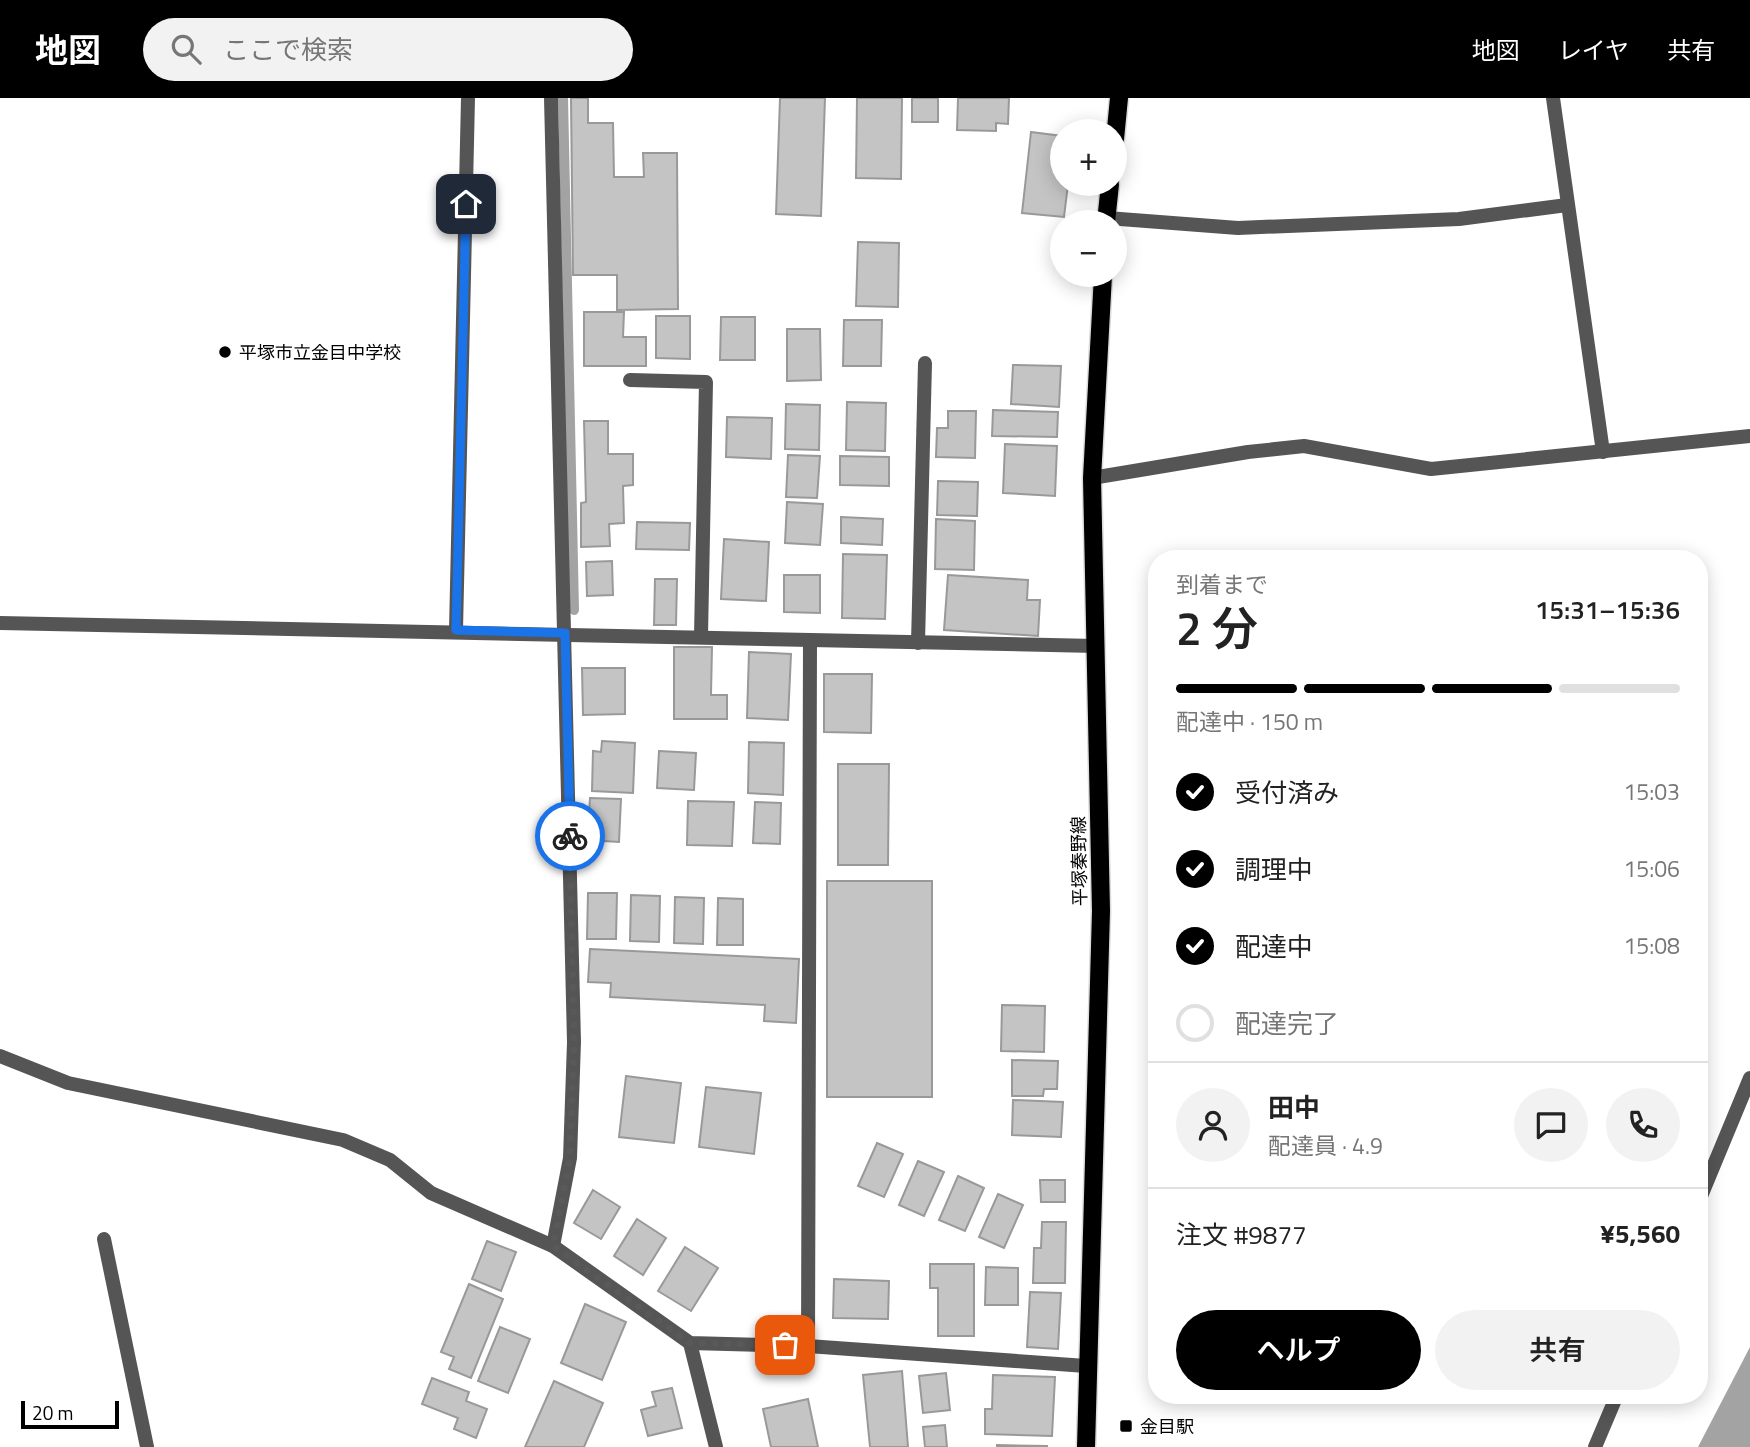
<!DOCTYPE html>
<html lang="ja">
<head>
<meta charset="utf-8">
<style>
	body { margin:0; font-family:"Titillium Web","Noto Sans JP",sans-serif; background:#f2f2f2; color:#222; height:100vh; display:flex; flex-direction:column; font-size:26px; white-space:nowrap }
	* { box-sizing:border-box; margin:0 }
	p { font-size:23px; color:#767676 }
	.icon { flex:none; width:38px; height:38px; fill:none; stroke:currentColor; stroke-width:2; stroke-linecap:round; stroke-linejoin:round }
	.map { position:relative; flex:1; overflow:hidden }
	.drawer { position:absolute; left:1148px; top:452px; width:560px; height:854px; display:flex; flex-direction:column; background:#fff; border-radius:28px; box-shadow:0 4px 18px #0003 }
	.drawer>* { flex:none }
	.buttons { position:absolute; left:1050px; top:21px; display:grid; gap:14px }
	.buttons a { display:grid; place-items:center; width:77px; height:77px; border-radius:50%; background:#fff; box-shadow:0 4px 18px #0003; font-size:35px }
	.scale { position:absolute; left:21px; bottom:18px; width:98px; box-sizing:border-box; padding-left:7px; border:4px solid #000; border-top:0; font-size:19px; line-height:24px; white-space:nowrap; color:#000; -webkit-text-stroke:5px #fff; paint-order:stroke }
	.pin { position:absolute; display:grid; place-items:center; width:60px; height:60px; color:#fff; margin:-30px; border-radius:14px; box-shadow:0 4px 10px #0006 }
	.courier { position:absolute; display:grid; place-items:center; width:70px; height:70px; margin:-35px; border:5px solid #1a73e8; border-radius:50%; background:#fff; color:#222; box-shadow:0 2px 9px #0007 }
	.headline em { font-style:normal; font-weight:600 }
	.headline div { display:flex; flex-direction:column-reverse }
	.headline { display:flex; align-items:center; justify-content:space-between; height:119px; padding:0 28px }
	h1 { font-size:46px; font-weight:600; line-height:52px }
	.bar { display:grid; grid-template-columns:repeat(4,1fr); gap:10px 7px; align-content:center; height:84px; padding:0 28px }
	.bar i { height:9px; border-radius:5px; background:#e0e0e0 }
	.bar .on { background:#000 }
	.bar p { grid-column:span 4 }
	.line { display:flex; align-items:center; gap:18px; padding:0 28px; border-top:2px solid #e0e0e0 }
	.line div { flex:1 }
	.round { display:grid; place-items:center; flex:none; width:74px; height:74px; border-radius:37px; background:#f2f2f2 }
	ol { padding:0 28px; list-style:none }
	li { display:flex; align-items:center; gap:21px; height:77px }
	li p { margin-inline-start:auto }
	li .icon { padding:7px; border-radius:50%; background:#000; color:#fff; stroke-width:4 }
	li:last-child { color:#767676 }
	li i { width:38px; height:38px; border:4px solid #e0e0e0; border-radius:50% }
	.primary-button { display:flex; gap:14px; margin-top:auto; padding:14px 28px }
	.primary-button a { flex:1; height:80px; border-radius:42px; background:#000; color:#fff; font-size:28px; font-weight:600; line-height:80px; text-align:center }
	.primary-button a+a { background:#f2f2f2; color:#222 }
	header { display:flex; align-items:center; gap:42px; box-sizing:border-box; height:98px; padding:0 35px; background:#000; color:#fff }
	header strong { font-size:33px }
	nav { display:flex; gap:38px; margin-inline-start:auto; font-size:24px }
	.search { width:490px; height:63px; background:#f2f2f2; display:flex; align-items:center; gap:18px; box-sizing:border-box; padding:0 24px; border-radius:38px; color:#767676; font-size:26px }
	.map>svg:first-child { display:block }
</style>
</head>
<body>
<header>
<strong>地図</strong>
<div class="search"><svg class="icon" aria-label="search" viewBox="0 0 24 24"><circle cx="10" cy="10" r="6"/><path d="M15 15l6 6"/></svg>ここで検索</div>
<nav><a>地図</a><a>レイヤ</a><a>共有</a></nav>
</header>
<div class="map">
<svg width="1750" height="1349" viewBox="0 0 1750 1349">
	<rect width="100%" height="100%" fill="#fff"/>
	<!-- water -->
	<polygon fill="#a3a3a3" points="1750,1249 1750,1349 1698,1349"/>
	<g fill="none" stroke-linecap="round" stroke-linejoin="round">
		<!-- stream -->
		<polyline stroke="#a3a3a3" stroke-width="10" points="563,0 574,512"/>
	</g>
	<!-- building -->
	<g fill="#c4c4c4" stroke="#999" stroke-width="2">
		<polygon points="571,0 588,0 588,25 613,25 614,79 644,79 643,55 677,55 678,211 617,212 617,177 573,177"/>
		<polygon points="780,0 825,0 821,118 776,116"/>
		<polygon points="857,0 902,0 901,81 856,80"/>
		<rect x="912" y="0" width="26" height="24"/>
		<polygon points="958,0 1009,0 1008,26 996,25 996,33 957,32"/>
		<polygon points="1031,34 1062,38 1062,86 1068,86 1064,119 1022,115"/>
		<polygon points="858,144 899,145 898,209 856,208"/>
		<polygon points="584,214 624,214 623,239 646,239 646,268 584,268"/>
		<polygon points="656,218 690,218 690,261 656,260"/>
		<polygon points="721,219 755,219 755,262 720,262"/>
		<polygon points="844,222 882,222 881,268 843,268"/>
		<polygon points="787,231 820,231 821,282 787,283"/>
		<polygon points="1013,267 1061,268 1059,309 1011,306"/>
		<polygon points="847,304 886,305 885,353 846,352"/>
		<polygon points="786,306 820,307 819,352 785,351"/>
		<polygon points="993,312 1058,314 1057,339 992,338"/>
		<polygon points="948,313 976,313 975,360 936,359 937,330 948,330"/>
		<polygon points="727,319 772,320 771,361 726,359"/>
		<polygon points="584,323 608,323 608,356 633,356 633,387 623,388 624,425 609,426 610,448 581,449 581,405 586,404"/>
		<polygon points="1005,346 1057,348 1055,398 1003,395"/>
		<polygon points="788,357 820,358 817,400 786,399"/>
		<polygon points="840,358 889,359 889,388 840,387"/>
		<polygon points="938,383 978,384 977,418 937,417"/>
		<polygon points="787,404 823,406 820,447 785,445"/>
		<polygon points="841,419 883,421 882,447 841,445"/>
		<polygon points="936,421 975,423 974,472 935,471"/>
		<polygon points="637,424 690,425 689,452 636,451"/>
		<polygon points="724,441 769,444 766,503 721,501"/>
		<polygon points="843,456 887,457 885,521 842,520"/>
		<polygon points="612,463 613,497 587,498 586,464"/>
		<polygon points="784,477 820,477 820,515 784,514"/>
		<polygon points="948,477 1028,482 1027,502 1040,502 1038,538 944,532"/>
		<polygon points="655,481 677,481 676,527 654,527"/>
		<polygon points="674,549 712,549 711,597 727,597 727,621 674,621"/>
		<polygon points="749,554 791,556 788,622 747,620"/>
		<polygon points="582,570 625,570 625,616 583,617"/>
		<polygon points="824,576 872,576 871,635 824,634"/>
		<polygon points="602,643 635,645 633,695 592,693 593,653 601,654"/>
		<polygon points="749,644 784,645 783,697 748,695"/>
		<polygon points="659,653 696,655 694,692 657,690"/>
		<polygon points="838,666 889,666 888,767 838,767"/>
		<polygon points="590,700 621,701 619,744 587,742"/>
		<polygon points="688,703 734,704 732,748 687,747"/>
		<polygon points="755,704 781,705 780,746 753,745"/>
		<rect x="827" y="783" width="105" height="216"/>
		<polygon points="588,795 617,795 616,841 587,841"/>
		<polygon points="631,797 660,798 659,844 630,843"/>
		<polygon points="675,799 704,800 703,846 674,845"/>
		<polygon points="718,800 743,801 743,847 717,847"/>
		<polygon points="590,851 799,861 796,925 764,923 765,907 610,899 611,885 588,884"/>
		<polygon points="1002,907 1045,908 1044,954 1001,953"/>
		<polygon points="1012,962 1058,963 1057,991 1044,991 1043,998 1012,998"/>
		<polygon points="626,978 681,985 674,1045 619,1039"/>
		<polygon points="706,989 761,995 754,1056 699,1049"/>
		<polygon points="1013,1002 1063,1004 1061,1039 1012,1037"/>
		<polygon points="877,1045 903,1056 884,1099 858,1088"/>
		<polygon points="918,1063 944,1074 924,1118 899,1107"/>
		<polygon points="958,1078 984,1090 965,1133 939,1122"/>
		<polygon points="1040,1082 1065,1082 1065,1104 1041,1104"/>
		<polygon points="593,1092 620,1109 601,1141 574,1125"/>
		<polygon points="998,1096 1023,1107 1004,1150 979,1139"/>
		<polygon points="637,1121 666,1140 643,1177 614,1158"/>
		<polygon points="1042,1124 1066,1124 1065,1185 1033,1185 1034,1150 1041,1150"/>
		<polygon points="487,1143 516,1154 501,1193 472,1181"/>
		<polygon points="685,1149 718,1170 691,1213 658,1193"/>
		<polygon points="930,1166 974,1166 974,1238 938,1238 938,1190 930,1190"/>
		<polygon points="986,1169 1018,1170 1018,1207 985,1207"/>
		<polygon points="834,1181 889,1183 888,1221 833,1220"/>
		<polygon points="469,1186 503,1201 471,1280 449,1271 454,1259 441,1254"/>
		<polygon points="1030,1194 1061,1195 1058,1251 1027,1249"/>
		<polygon points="585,1206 626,1224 602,1282 561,1265"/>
		<polygon points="500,1229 530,1241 508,1295 478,1283"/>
		<polygon points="902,1273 908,1349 870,1349 863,1277"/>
		<polygon points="946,1275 950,1312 923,1315 919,1278"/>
		<polygon points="993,1277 1055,1279 1052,1338 985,1336 985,1311 992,1311"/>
		<polygon points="432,1280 469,1294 466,1303 487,1311 476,1340 454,1331 458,1320 422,1306"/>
		<polygon points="554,1283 603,1305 584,1349 525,1349"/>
		<polygon points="672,1290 682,1330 648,1338 641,1312 656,1308 652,1294"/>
		<polygon points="808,1301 818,1349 771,1349 763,1311"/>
		<polygon points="945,1327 947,1349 925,1349 923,1329"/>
		<polygon points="997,1347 1047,1348 1047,1349 997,1349"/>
	</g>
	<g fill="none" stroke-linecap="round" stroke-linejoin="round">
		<!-- primary casing -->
		<g stroke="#dbdbdb" stroke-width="21">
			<g id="primary">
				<polyline points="1115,41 1119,0"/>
				<polyline points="1106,124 1110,86"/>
				<polyline points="1086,1349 1101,813 1092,380 1103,177"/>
			</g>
		</g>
		<!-- service -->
		<g stroke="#555" stroke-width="14">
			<polyline points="630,282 706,284 701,538"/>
			<polyline points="918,545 925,265"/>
		</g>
		<!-- minor -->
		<g stroke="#555" stroke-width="14">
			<polyline points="551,0 574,944 570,1060 553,1148"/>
			<polyline points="1553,0 1603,354"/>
			<polyline points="1107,120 1238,130 1459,121 1567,107"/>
			<polyline points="1092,380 1248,354 1304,348 1431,371 1750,338"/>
			<polyline points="0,525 1096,548"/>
			<polyline points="456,532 468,0"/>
			<polyline points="0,958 68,985 343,1042 390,1062 431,1095 553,1148 690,1245 808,1248 1086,1268"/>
			<polyline points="1699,1103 1750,980"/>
			<polyline points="104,1141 147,1349"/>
			<polyline points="690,1245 716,1349"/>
			<polyline points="808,1248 810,542"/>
			<polyline points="1595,1349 1617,1297"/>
		</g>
		<!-- primary -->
		<use href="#primary" stroke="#000" stroke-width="18"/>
	</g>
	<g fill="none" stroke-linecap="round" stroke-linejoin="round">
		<!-- done -->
		<polyline stroke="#595959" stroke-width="7" stroke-dasharray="0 12.6" points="570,738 574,944 570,1060 553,1148 690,1245 785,1247"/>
		<!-- route -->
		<polyline stroke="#1a73e8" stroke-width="9" points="466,106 456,532 565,535 570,738"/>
	</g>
	<!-- markers -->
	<g fill="#000" stroke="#fff" stroke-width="2.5">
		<circle cx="225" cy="254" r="7"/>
		<rect x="1119" y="1321" width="14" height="14" rx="3.5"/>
	</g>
	<g text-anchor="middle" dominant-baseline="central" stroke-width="5" stroke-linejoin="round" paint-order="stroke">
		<!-- poi labels -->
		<g font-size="18" fill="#000" stroke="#fff" text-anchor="start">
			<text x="239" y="254">平塚市立金目中学校</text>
			<text x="1140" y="1328">金目駅</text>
		</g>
		<!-- street labels -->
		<g font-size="18" fill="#000" stroke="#fff">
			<text transform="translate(1079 763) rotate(-91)">平塚秦野線</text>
		</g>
	</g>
</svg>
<div class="buttons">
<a>+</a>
<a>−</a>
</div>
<div class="scale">20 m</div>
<div class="pin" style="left:785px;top:1247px;background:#ea580c"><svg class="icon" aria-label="bag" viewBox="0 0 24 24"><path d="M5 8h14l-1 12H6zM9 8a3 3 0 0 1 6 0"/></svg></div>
<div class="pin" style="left:466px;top:106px;background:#1f2937"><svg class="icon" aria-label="home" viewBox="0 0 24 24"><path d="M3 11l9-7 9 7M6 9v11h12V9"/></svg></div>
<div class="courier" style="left:570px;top:738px"><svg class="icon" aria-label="bike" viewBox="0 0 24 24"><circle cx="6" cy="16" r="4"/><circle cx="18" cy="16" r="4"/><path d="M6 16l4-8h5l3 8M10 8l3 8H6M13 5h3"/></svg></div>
<section class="drawer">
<div class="headline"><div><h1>2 分</h1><p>到着まで</p></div><em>15:31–15:36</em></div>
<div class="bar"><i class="on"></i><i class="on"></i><i class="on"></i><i></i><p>配達中 · 150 m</p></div>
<ol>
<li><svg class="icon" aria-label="check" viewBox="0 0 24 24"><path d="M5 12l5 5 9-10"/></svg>受付済み<p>15:03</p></li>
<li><svg class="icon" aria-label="check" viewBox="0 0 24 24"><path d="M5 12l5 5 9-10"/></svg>調理中<p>15:06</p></li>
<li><svg class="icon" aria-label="check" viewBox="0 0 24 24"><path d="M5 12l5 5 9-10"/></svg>配達中<p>15:08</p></li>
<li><i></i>配達完了</li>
</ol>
<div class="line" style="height:126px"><a class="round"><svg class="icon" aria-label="person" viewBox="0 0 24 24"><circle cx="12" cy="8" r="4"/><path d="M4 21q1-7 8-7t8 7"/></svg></a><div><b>田中</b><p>配達員 · 4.9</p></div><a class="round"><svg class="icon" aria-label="chat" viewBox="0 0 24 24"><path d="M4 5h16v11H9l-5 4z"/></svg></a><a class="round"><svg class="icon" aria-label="phone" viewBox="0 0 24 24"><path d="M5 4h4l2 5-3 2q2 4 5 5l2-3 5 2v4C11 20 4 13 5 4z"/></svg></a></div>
<div class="line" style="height:91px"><div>注文 #9877</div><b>¥5,560</b></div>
<div class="primary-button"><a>ヘルプ</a><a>共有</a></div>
</section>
</div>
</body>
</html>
